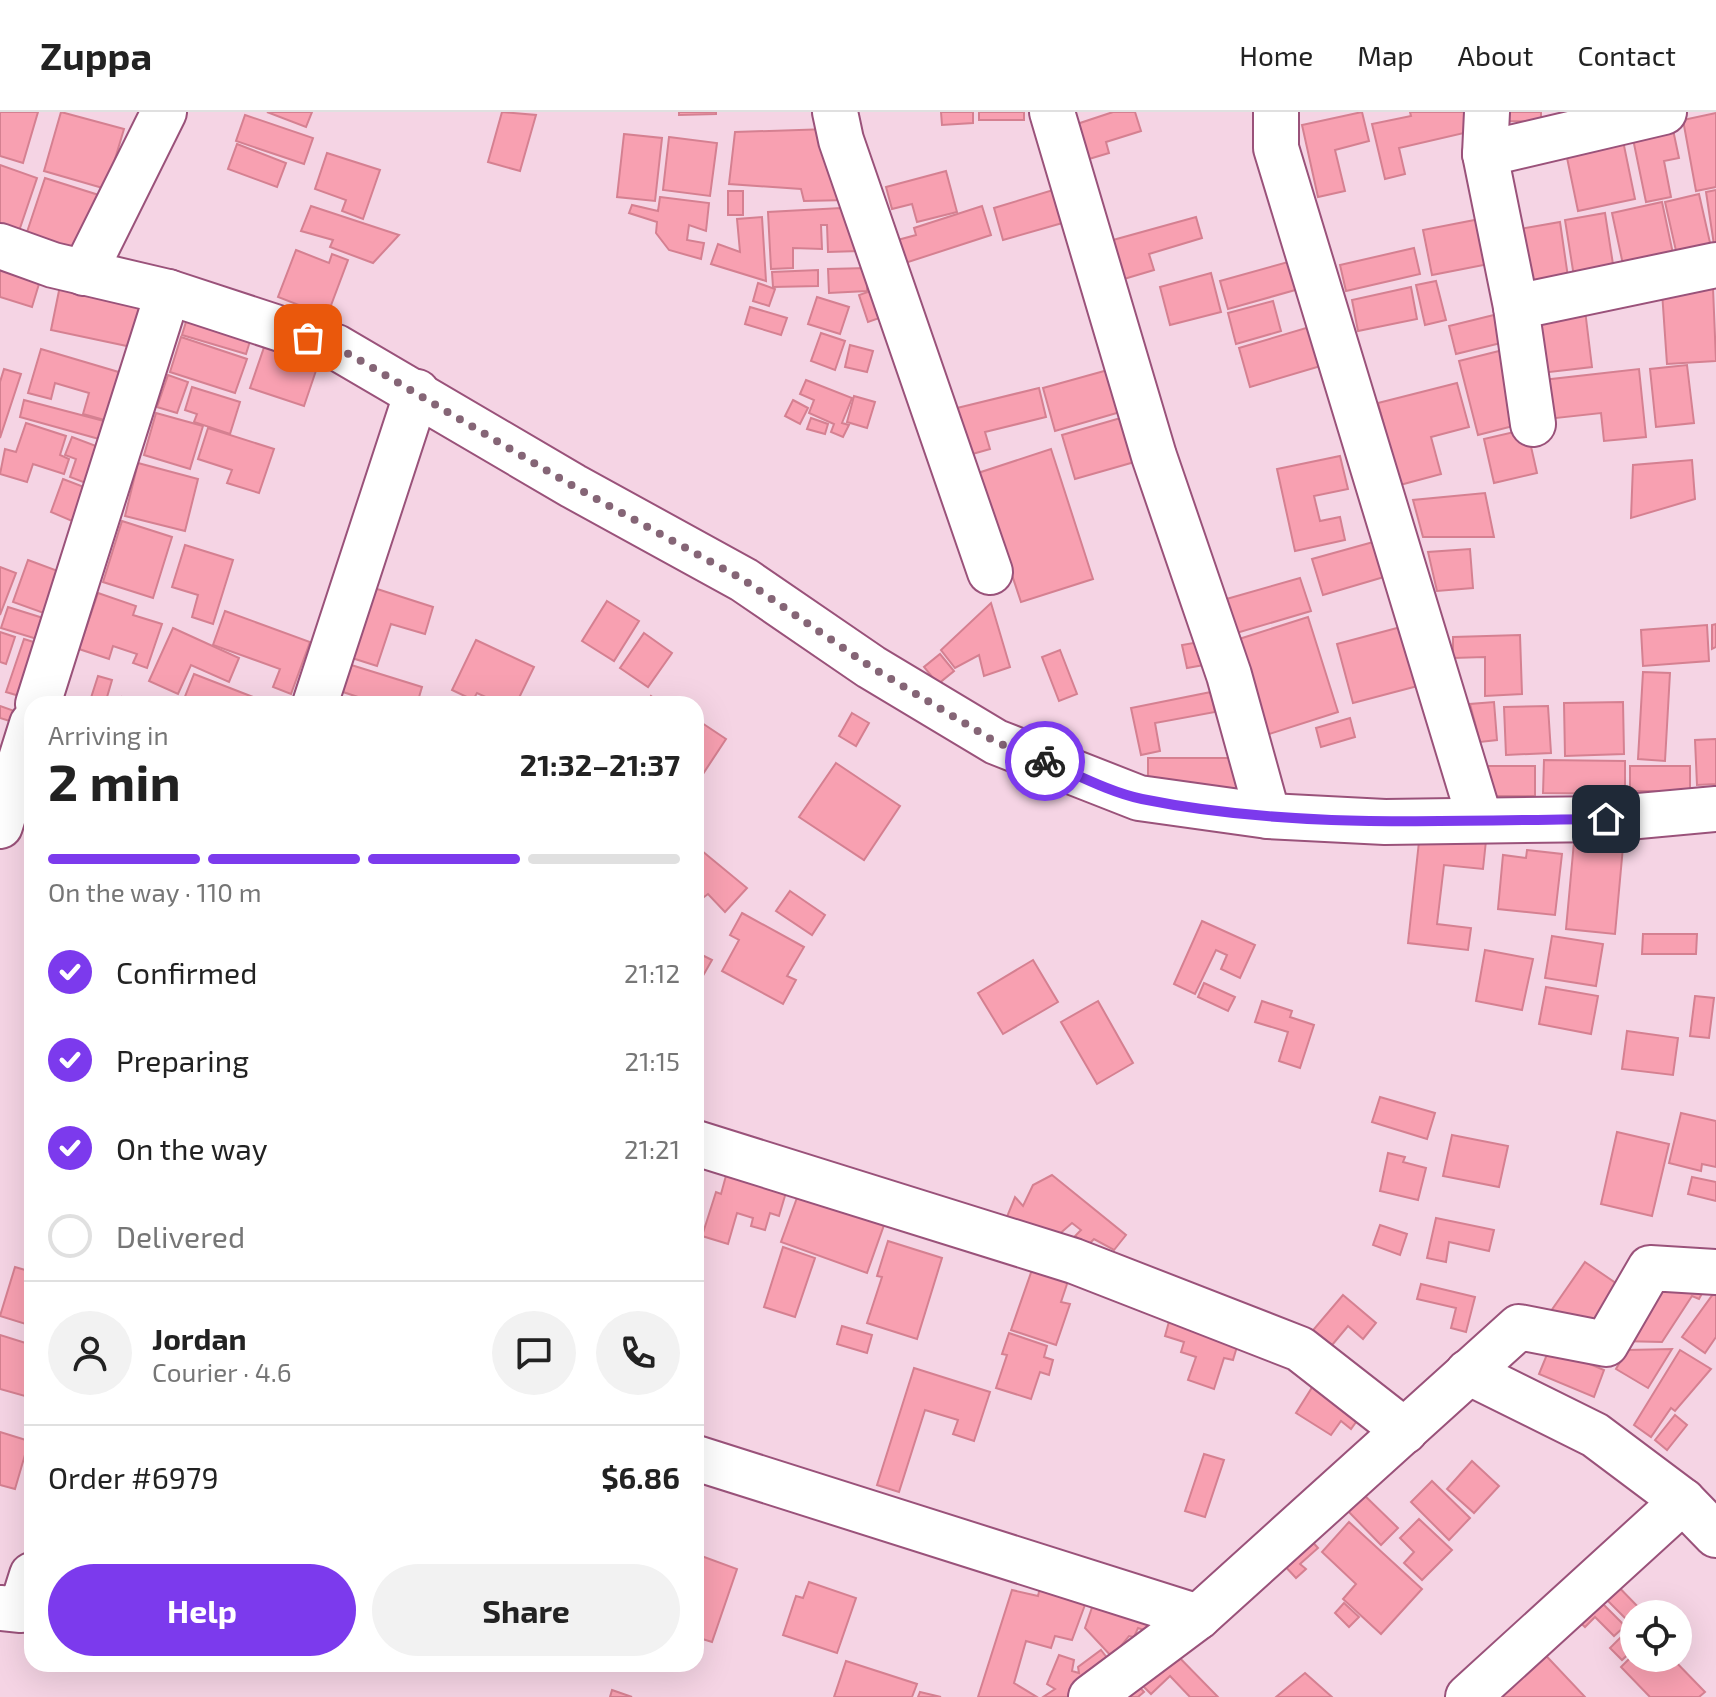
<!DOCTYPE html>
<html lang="en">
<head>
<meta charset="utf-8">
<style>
	body { margin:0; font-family:"Exo 2",sans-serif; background:#f2f2f2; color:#222; height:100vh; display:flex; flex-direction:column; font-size:30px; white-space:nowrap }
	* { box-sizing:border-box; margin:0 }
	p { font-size:26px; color:#767676 }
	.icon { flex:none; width:44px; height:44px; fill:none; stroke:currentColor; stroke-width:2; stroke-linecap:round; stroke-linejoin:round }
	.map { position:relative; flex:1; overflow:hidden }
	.details { position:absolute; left:24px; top:584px; width:680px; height:976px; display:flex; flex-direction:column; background:#fff; border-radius:24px; box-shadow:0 8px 32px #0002 }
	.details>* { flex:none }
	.tools { position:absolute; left:1620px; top:1488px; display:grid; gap:16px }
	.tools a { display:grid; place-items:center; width:72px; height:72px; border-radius:50%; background:#fff; box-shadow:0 8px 32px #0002; font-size:40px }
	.pin { position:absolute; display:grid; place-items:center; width:68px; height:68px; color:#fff; margin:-34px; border-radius:16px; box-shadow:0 4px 12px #0006 }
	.courier { position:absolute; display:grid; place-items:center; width:80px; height:80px; margin:-40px; border:6px solid #7c3aed; border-radius:50%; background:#fff; color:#222; box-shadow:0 2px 10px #0007 }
	.summary em { font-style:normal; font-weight:700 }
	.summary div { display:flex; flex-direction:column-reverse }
	.summary { display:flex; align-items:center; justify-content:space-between; height:136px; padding:0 24px }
	h1 { font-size:52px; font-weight:700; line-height:60px }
	.bar { display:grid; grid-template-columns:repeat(4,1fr); gap:12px 8px; align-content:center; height:96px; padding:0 24px }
	.bar i { height:10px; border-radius:6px; background:#e0e0e0 }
	.bar .on { background:#7c3aed }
	.bar p { grid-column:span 4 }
	.line { display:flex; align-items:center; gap:20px; padding:0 24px; border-top:2px solid #e0e0e0 }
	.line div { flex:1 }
	.round { display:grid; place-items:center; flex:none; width:84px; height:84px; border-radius:42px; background:#f2f2f2 }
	ol { padding:0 24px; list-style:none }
	li { display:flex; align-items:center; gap:24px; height:88px }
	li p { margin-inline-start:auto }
	li .icon { padding:8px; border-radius:50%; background:#7c3aed; color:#fff; stroke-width:4 }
	li:last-child { color:#767676 }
	li i { width:44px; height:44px; border:4px solid #e0e0e0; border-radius:50% }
	.cta { display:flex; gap:16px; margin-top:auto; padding:16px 24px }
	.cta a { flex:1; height:92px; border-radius:48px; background:#7c3aed; color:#fff; font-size:32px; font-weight:700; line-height:92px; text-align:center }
	.cta a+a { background:#f2f2f2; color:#222 }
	header { display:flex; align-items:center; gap:48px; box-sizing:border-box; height:112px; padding:0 40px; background:#fff; border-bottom:2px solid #e0e0e0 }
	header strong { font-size:38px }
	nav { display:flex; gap:44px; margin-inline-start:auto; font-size:28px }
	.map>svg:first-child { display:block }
</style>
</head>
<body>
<header>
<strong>Zuppa</strong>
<nav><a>Home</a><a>Map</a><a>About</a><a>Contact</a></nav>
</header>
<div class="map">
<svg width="1716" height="1585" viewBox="0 0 1716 1585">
	<rect width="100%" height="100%" fill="#f5d4e4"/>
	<!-- building -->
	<g fill="#f8a0b1" stroke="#d58091" stroke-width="2">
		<polygon points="0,0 38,0 23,51 0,44"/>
		<polygon points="61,0 124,17 106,77 44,59"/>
		<polygon points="267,0 312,0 306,15"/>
		<polygon points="502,0 536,3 520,59 488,50"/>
		<polygon points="679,0 716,0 716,2 679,3"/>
		<polygon points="941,0 973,0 973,11 942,13"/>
		<rect x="979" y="0" width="45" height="8"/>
		<polygon points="1113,0 1135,0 1141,19 1106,30 1109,41 1089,47 1077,12"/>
		<polygon points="1362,0 1369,29 1335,38 1345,79 1318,85 1302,13"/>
		<polygon points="1410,0 1479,0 1477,18 1399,36 1405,62 1385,67 1372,12 1411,4"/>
		<polygon points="1505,0 1541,0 1541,10 1505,9"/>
		<polygon points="1716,1 1716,75 1696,79 1683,8"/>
		<polygon points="245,3 313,26 304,52 236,29"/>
		<polygon points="1672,13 1679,46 1664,49 1671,85 1646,90 1632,22"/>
		<polygon points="828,17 847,88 804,89 801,77 729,72 735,20"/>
		<polygon points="624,22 662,26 655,89 617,85"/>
		<polygon points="1622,24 1635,87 1578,99 1565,36"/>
		<polygon points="669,25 717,31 710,84 663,78"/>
		<polygon points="237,32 286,51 277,75 228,57"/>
		<polygon points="327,41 380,58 363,107 342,99 346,88 315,77"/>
		<polygon points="0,53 37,66 18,122 0,116"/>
		<polygon points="946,59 957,100 917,110 912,92 892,97 886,75"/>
		<polygon points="45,66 105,85 85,143 26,123"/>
		<polygon points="1063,75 1073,108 1003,128 994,96"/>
		<polygon points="1716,78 1716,146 1706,80"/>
		<rect x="728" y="79" width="15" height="24"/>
		<polygon points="1699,82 1713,144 1679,152 1665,90"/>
		<polygon points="660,85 709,91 706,119 689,113 687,128 704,131 701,147 669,138 656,121 657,110 629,101 632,93 658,99"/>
		<polygon points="1662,90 1675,151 1625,162 1612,101"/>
		<polygon points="311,94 399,123 373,151 330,135 333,128 301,119"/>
		<polygon points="982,94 991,123 902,152 894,129 916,123 914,116"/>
		<polygon points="841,96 859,139 828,140 827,113 821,113 822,137 793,136 793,156 771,157 768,100"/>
		<polygon points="1605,101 1615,165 1575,171 1565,108"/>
		<polygon points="762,105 766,169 711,152 718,132 740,140 737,107"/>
		<polygon points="1196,105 1202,126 1149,142 1154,158 1124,167 1113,128"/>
		<polygon points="1490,105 1499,150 1432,163 1423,118"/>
		<polygon points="1560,110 1569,172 1529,177 1520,117"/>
		<polygon points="1414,136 1420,162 1346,179 1340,153"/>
		<polygon points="296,138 329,151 332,142 348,148 327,204 278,185"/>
		<polygon points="1299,147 1306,175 1228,197 1220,169"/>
		<polygon points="0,150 42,162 32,195 0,185"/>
		<polygon points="867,156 867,179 829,181 828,157"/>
		<polygon points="818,158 818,174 773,175 772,160"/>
		<polygon points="1211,161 1221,200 1170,213 1160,175"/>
		<polygon points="61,169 151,186 141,237 51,218"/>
		<polygon points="1436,169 1446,208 1425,213 1416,173"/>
		<polygon points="758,171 775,177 769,194 753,189"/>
		<polygon points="1411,175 1417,207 1358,219 1352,188"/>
		<polygon points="879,176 888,203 868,210 859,183"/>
		<polygon points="1713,176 1716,249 1667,252 1662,180"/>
		<polygon points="817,185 849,195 840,222 808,212"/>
		<polygon points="1273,189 1281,219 1236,232 1228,201"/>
		<polygon points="191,193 251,226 246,242 182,223"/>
		<polygon points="750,195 787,206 781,223 745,212"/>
		<polygon points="1585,198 1592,255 1541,261 1533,204"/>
		<polygon points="1502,201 1509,229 1456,242 1449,214"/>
		<polygon points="1323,211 1334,250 1250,275 1239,236"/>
		<polygon points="270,218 324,235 304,294 250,276"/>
		<polygon points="821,221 845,229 835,258 811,249"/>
		<polygon points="181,225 247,247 235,281 170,260"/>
		<polygon points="850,233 873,239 867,260 845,255"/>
		<polygon points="41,237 122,261 108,309 83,302 89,281 55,271 51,287 28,281"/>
		<polygon points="1507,237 1525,311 1478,323 1459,249"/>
		<polygon points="1687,253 1694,311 1656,315 1650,257"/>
		<polygon points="1115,256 1127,298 1055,319 1043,276"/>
		<polygon points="4,257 21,262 0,326 0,270"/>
		<polygon points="1639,257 1646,325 1604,329 1601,301 1547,307 1543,268"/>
		<polygon points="168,263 188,270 177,301 157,295"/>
		<polygon points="806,268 852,286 842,311 849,313 843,325 831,320 834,312 809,301 814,288 800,282"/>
		<polygon points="1457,271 1469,315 1431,325 1441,362 1400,373 1378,291"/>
		<polygon points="192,275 240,290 230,322 194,310 197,302 185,298"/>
		<polygon points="1039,276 1046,305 985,320 990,337 969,343 957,296"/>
		<polygon points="854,284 875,290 867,316 847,310"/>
		<polygon points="24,288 104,309 99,327 20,305"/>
		<polygon points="793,288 808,296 800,312 785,304"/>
		<polygon points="156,301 203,314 190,357 144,343"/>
		<polygon points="1131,303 1145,347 1075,367 1062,323"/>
		<polygon points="811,306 828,312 825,322 807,317"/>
		<polygon points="26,311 66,324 60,343 69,347 64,362 33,352 27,370 0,362 5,337 16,340"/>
		<polygon points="208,316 274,337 259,381 227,371 232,358 198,347"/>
		<polygon points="1527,317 1537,361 1494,371 1484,327"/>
		<polygon points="72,325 104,337 91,373 70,365 76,347 65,343"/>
		<polygon points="1051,337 1093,467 1021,490 978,361"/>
		<polygon points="1340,344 1348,377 1314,384 1320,409 1340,405 1345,428 1295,439 1277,357"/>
		<polygon points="1692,348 1695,387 1631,406 1633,353"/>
		<polygon points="138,351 198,367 185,419 125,404"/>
		<polygon points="63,367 84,375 72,409 51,400"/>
		<polygon points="1485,381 1494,425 1423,425 1413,388"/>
		<polygon points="122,409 172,425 153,486 103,470"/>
		<polygon points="1384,427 1394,462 1323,483 1312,447"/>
		<polygon points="185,433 233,448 213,512 192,505 198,483 172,475"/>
		<polygon points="1470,437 1473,476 1437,479 1428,440"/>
		<polygon points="28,448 66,462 52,504 13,490"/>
		<polygon points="0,455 16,461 0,503"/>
		<polygon points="1300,466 1311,499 1233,522 1223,488"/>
		<polygon points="374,476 433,495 425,522 391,512 377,554 352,546"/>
		<polygon points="98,481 136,494 133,503 162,512 147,556 133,551 137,542 113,534 109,547 79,537"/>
		<polygon points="607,489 639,509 614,549 582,529"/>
		<polygon points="991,491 1010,555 984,564 979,543 955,556 941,538"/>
		<polygon points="8,495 43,506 37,527 1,516"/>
		<polygon points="225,499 310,530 291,582 273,575 280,557 213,533"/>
		<polygon points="1308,505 1338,600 1266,623 1236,528"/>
		<polygon points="1412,512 1429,571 1353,591 1337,532"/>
		<polygon points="1716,512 1716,535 1712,537 1712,513"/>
		<polygon points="1707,513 1709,549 1643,554 1641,518"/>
		<polygon points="173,516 239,546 229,570 191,553 178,582 149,569"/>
		<polygon points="0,520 15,525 6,552 0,550"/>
		<polygon points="644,521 672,541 648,575 620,556"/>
		<polygon points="1520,523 1522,582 1485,584 1485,545 1453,546 1453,525"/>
		<polygon points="24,527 43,533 26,586 6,580"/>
		<polygon points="476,528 534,555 516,592 501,592 477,581 473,588 452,578"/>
		<polygon points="1211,528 1215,551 1187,556 1182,533"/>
		<polygon points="1060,538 1077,582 1059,589 1042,545"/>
		<polygon points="940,542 954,559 938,572 924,555"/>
		<polygon points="348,552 422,575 417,592 379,592 340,579"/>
		<polygon points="1643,560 1670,561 1665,649 1638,647"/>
		<polygon points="194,562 271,592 182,592"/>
		<polygon points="98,564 112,568 105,592 89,592"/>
		<polygon points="1211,580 1215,600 1155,611 1160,639 1141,643 1131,596"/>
		<polygon points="651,584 663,592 646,592"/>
		<polygon points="122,585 142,592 120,592"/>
		<polygon points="1494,590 1497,628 1480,630 1470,592"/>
		<polygon points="1623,590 1624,642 1565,644 1564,591"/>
		<polygon points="0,594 20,601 16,611 0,606"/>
		<polygon points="1548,594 1551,641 1506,643 1504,595"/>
		<polygon points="852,601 869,611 856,634 839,624"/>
		<polygon points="1350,606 1355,625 1321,635 1316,616"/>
		<polygon points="696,607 726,627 699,668 696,666"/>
		<polygon points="1716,627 1716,672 1697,673 1695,628"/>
		<polygon points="1148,646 1239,646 1245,678 1148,666"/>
		<polygon points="1544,648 1625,649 1625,682 1543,681"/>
		<polygon points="836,651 900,694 864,748 799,705"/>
		<rect x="1487" y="654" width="48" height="30"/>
		<rect x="1630" y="654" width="60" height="25"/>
		<polygon points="1421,711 1487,719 1483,757 1444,753 1437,812 1471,816 1468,838 1408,831"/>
		<polygon points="1575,719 1624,724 1615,822 1566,817"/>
		<polygon points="696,734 747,776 725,800 708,782 696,791"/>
		<polygon points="1527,738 1562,742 1555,803 1498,797 1503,743 1526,746"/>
		<polygon points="790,779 825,803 812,823 776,799"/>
		<polygon points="742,801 804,835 787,864 796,868 783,892 722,859 739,828 730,823"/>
		<polygon points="1202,809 1255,833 1240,866 1221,857 1227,843 1216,838 1195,882 1174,872"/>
		<polygon points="1643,822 1697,822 1696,842 1642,842"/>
		<polygon points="1552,824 1603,832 1596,874 1545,866"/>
		<polygon points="1485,838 1533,847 1522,898 1476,889"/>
		<polygon points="696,840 712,848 696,876"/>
		<polygon points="1033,848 1058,890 1003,922 978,881"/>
		<polygon points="1204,871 1235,885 1228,899 1198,885"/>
		<polygon points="1546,875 1598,884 1591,922 1539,912"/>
		<polygon points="1695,884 1714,886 1709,926 1690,924"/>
		<polygon points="1098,889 1133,951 1097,972 1061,910"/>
		<polygon points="1262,889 1292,899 1290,905 1314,913 1300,956 1279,949 1288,920 1255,910"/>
		<polygon points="1627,919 1678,926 1673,963 1622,957"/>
		<polygon points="1380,985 1435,1001 1427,1027 1372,1010"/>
		<polygon points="1681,1001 1716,1009 1716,1055 1702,1052 1701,1059 1669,1051"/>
		<polygon points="1617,1020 1669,1032 1652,1104 1601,1092"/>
		<polygon points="1452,1023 1508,1034 1499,1075 1443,1064"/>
		<polygon points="1388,1041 1405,1045 1403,1050 1426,1056 1418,1088 1380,1079"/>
		<polygon points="727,1060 787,1077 779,1104 770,1101 765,1118 751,1114 753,1106 737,1101 728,1132 702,1124 716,1080 721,1082"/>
		<polygon points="1052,1063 1126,1123 1114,1138 1094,1127 1088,1133 1075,1124 1081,1118 1072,1111 1041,1138 1000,1122 1015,1085 1023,1094 1033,1073"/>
		<polygon points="1692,1065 1716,1070 1716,1089 1688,1082"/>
		<polygon points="798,1083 884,1113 867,1161 781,1130"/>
		<polygon points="1436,1106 1494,1118 1489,1139 1449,1130 1446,1150 1427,1146"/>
		<polygon points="1380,1113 1407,1122 1400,1143 1373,1133"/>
		<polygon points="888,1129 942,1146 917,1227 867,1211 882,1165 877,1164"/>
		<polygon points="783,1135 815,1146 795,1205 764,1195"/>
		<polygon points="1585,1150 1623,1176 1589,1225 1551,1199"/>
		<polygon points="1034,1152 1071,1160 1061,1190 1070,1192 1056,1233 1011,1218"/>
		<polygon points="15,1155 32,1160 32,1214 0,1204"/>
		<polygon points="1664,1164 1710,1167 1699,1187 1692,1184 1662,1230 1621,1229"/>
		<polygon points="1421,1172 1475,1185 1466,1220 1451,1216 1456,1196 1417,1187"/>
		<polygon points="1716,1178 1716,1225 1705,1241 1682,1225"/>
		<polygon points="1343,1183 1376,1211 1363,1227 1348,1214 1327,1239 1308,1224"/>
		<polygon points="1170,1206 1239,1228 1233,1248 1224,1246 1214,1277 1188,1268 1196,1245 1181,1240 1184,1230 1165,1224"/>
		<polygon points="842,1214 872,1223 867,1241 837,1232"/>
		<polygon points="1009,1221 1047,1234 1044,1245 1053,1248 1049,1263 1040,1260 1031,1287 996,1276 1007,1243 1002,1242"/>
		<polygon points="0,1223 32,1233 32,1286 0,1277"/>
		<polygon points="1550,1235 1604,1258 1594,1285 1539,1262"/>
		<polygon points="1672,1237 1648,1276 1616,1257 1627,1238"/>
		<polygon points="1680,1238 1711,1257 1675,1299 1671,1296 1651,1325 1634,1313"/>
		<polygon points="914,1256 990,1280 974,1329 953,1322 958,1308 925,1298 899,1380 877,1373"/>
		<polygon points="1318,1266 1364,1299 1351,1317 1341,1309 1331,1323 1296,1301"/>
		<polygon points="1675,1303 1687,1313 1667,1338 1655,1328"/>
		<polygon points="0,1320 29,1329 15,1377 0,1373"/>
		<polygon points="1204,1342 1224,1348 1205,1405 1185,1399"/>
		<polygon points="1472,1349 1499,1374 1474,1401 1447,1377"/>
		<polygon points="1432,1369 1470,1406 1449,1428 1411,1390"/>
		<polygon points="1362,1381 1398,1416 1381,1433 1346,1397"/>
		<polygon points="1419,1407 1452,1438 1422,1468 1404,1451 1414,1440 1400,1426"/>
		<polygon points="1349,1410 1422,1477 1381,1522 1343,1487 1356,1472 1322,1440"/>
		<polygon points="1309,1426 1318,1436 1300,1452 1306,1457 1296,1466 1282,1451"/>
		<polygon points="696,1442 737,1457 712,1530 696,1525"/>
		<polygon points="1607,1463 1645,1502 1634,1502 1634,1515 1595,1476"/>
		<polygon points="1042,1467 1089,1482 1072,1528 1055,1524 1051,1536 1026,1529 1014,1571 1037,1585 978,1585 1012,1478 1038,1484"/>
		<polygon points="809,1470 856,1486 837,1541 783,1523 796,1484 803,1486"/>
		<polygon points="1590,1479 1625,1514 1614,1524 1595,1505 1585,1515 1569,1500"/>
		<polygon points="1097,1481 1161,1501 1153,1521 1138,1516 1134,1525 1129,1524 1112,1545 1085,1516"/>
		<polygon points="1344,1491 1359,1505 1349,1515 1335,1501"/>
		<polygon points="1628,1518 1634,1523 1634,1537 1622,1548 1610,1536"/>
		<polygon points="1535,1532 1585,1585 1484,1585"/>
		<polygon points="1170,1536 1218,1585 1190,1585 1170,1564 1151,1582 1137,1568"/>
		<polygon points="1101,1538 1111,1551 1084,1585 1043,1585 1055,1577 1047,1572 1059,1543 1074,1548 1072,1559 1079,1561 1078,1555"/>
		<polygon points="1634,1542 1634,1546 1672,1546 1705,1580 1699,1585 1650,1585 1621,1555"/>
		<polygon points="846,1549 917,1572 912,1585 834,1585"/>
		<polygon points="1305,1561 1332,1585 1276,1585"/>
		<polygon points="1135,1570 1144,1580 1138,1585 1122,1585"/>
		<polygon points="612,1578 632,1585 610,1585"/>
		<polygon points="920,1580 941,1585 918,1585"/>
	</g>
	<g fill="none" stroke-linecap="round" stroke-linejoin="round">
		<!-- minor casing -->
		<g stroke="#9a527a" stroke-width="48">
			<g id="minor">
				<polyline points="835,0 841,28 990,460"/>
				<polyline points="1052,0 1154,344 1229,563 1268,704"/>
				<polyline points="1276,0 1276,36 1480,708"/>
				<polyline points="1487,0 1485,42 1516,195 1533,312"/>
				<polyline points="1485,42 1664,0"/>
				<polyline points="0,134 53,153 168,180 336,235 573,374 744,468 871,555 996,630 1139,686 1268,704 1385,710 1606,707 1716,697"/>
				<polyline points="84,161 164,0"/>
				<polyline points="1516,195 1716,153"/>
				<polyline points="38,592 168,180"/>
				<polyline points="315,592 417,280"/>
				<polyline points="0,714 32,612"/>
				<polyline points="696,1031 1074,1149 1300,1237 1405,1319"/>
				<polyline points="1468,1260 1595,1323 1683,1389 1716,1423"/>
				<polyline points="696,1346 1198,1505"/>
				<polyline points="0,1496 21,1498 32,1463"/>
				<polyline points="1091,1585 1198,1505 1519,1215 1606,1232 1650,1156 1716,1160"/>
				<polyline points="1468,1585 1683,1389"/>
			</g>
		</g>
		<!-- minor -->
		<use href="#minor" stroke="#fff" stroke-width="44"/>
	</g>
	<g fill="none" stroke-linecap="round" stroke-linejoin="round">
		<!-- done -->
		<polyline stroke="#856576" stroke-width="8" stroke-dasharray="0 14.4" points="308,226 336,235 363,250 573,374 744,468 871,555 996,630 1045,649"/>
		<!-- route -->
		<path stroke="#7c3aed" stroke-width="10" d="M1045 649C1076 662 1109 680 1142 687 1294 718 1452 708 1606 707"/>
	</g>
</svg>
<div class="tools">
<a><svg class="icon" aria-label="locate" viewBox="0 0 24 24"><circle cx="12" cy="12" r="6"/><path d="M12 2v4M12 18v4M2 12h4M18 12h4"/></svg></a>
</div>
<div class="pin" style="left:308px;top:226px;background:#ea580c"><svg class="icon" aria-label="bag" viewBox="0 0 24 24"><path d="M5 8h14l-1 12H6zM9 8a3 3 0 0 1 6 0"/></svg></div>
<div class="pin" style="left:1606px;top:707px;background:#1f2937"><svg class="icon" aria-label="home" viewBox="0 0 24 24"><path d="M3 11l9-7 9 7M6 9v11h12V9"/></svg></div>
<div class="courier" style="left:1045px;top:649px"><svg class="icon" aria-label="bike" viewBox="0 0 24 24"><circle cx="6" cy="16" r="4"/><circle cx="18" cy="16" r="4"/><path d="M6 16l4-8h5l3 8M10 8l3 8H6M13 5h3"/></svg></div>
<section class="details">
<div class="summary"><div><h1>2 min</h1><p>Arriving in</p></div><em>21:32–21:37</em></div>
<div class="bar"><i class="on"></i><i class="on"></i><i class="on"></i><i></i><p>On the way · 110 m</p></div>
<ol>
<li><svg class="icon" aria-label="check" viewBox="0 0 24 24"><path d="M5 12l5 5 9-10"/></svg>Confirmed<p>21:12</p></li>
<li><svg class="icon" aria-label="check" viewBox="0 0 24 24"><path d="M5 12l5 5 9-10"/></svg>Preparing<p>21:15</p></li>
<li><svg class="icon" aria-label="check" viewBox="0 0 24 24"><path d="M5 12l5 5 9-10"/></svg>On the way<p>21:21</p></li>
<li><i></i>Delivered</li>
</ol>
<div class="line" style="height:144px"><a class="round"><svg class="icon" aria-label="person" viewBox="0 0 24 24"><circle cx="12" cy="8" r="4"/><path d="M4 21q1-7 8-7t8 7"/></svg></a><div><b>Jordan</b><p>Courier · 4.6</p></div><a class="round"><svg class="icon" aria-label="chat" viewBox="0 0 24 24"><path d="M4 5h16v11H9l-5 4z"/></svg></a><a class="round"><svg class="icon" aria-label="phone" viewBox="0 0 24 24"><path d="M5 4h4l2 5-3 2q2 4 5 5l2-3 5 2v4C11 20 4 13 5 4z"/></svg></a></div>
<div class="line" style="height:104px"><div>Order #6979</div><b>$6.86</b></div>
<div class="cta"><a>Help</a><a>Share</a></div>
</section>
</div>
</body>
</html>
